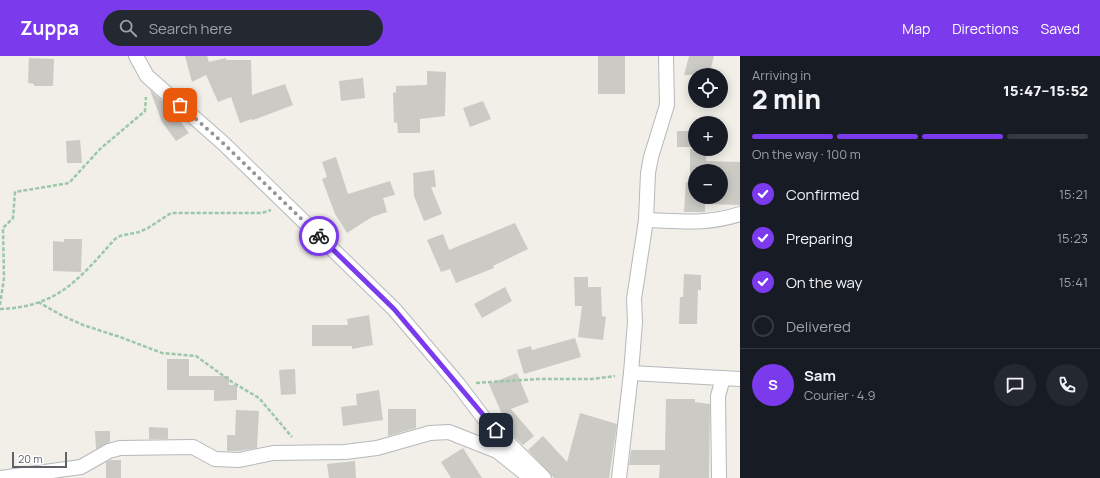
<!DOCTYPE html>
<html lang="en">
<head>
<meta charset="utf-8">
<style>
	body { margin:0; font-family:Manrope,sans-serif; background:#242831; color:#f1f3f6; height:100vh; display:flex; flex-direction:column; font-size:15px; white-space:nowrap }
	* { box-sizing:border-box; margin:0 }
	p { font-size:13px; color:#9ea1a6 }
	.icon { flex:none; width:22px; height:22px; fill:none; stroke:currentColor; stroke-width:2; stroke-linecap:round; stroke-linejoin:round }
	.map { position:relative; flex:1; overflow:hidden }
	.details { display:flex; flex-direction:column; background:#171b24; width:360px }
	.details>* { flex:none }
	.tools { position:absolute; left:688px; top:12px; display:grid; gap:8px }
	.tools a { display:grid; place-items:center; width:40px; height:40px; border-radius:50%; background:#171b24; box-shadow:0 2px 10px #0003; font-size:20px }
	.scale { position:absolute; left:12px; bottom:10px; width:55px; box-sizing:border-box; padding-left:4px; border:2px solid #5f6368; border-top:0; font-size:11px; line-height:14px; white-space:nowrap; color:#5f6368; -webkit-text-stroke:3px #fff; paint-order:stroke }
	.pin { position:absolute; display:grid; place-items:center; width:34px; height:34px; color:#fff; margin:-17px; border-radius:8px; box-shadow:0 2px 6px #0006 }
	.courier { position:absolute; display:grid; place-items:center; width:40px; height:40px; margin:-20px; border:3px solid #7c3aed; border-radius:50%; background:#fff; color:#222; box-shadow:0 1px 5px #0007 }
	.overview em { font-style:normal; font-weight:800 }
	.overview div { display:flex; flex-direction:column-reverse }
	.overview { display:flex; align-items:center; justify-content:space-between; height:68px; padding:0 12px }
	h1 { font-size:26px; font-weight:800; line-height:30px }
	.bar { display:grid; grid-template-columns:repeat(4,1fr); gap:6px 4px; align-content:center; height:48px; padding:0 12px }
	.bar i { height:5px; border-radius:3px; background:#363941 }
	.bar .current { background:#7c3aed }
	.bar p { grid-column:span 4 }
	.line { display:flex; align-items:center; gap:10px; padding:0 12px; border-top:1px solid #363941 }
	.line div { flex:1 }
	.round { display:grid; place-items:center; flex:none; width:42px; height:42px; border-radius:21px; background:#242831 }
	ol { padding:0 12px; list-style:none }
	li { display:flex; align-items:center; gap:12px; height:44px }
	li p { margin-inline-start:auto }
	li .icon { padding:4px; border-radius:50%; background:#7c3aed; color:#fff; stroke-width:4 }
	li:last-child { color:#9ea1a6 }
	li i { width:22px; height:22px; border:2px solid #363941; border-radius:50% }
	header { display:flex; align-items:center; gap:24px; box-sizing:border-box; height:56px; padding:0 20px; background:#7c3aed; color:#fff }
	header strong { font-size:19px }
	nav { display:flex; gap:22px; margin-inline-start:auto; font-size:14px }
	.search { width:280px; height:36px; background:#242831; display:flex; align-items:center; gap:10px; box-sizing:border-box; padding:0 14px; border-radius:22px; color:#9ea1a6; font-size:15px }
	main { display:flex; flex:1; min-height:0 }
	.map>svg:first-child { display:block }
</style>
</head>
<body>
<header>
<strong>Zuppa</strong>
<div class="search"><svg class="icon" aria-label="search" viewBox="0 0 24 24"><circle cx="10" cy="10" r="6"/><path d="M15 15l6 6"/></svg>Search here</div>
<nav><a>Map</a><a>Directions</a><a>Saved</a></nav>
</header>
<main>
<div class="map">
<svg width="740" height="422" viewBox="0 0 740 422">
	<rect width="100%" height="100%" fill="#f1efe8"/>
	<!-- building -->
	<g fill="#cccac5" fill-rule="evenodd">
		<polygon points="185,0 207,0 209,6 226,2 226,4 251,4 252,39 285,28 293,49 253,64 252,63 240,67 231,41 218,46 206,19 192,26"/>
		<rect x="598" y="0" width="27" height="38"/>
		<polygon points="689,0 714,0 709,19 684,19"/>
		<polygon points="29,2 54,3 53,30 34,30 34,28 28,27"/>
		<polygon points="427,15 446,16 445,60 420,63 420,77 398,77 397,66 394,67 393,37 396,36 396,30 427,29"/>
		<polygon points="363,22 365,42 341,45 339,25"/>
		<polygon points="150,34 171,53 189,77 176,85 162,66"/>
		<polygon points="483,45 491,63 470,71 463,52"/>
		<rect x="677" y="75" width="18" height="16"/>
		<polygon points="80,84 82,107 67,107 66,85"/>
		<path d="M690 93H706V105L740 106V149L705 148V156H684L686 126H690ZM695 115H721V141H695Z"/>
		<polygon points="336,101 348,138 390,125 395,139 383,142 387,156 372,161 347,177 335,158 322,123 327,121 322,106"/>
		<polygon points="434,114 436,131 431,131 442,158 424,165 414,140 413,117"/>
		<polygon points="515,167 528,193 493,210 494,212 456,227 450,213 441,216 427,184 443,178 449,194"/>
		<polygon points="64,183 82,183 81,216 53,215 53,185 64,186"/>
		<polygon points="684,218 701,219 701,234 698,234 697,268 679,268 680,241 683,241"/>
		<polygon points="574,221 588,221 588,231 601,231 602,260 606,261 603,284 578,281 582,250 575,250"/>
		<polygon points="505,231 512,245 482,262 474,248"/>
		<polygon points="369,259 373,289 352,293 352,290 312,290 312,269 348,269 347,263"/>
		<polygon points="575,282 581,301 524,318 517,294 531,290 532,294"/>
		<polygon points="167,303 189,303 189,320 229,320 229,329 237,329 237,344 214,345 214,334 167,334"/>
		<polygon points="295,313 296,338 281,339 279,314"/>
		<polygon points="517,317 529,346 511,353 534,380 523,389 505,372 507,370 489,328"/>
		<polygon points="379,334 383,364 343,370 341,351 357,349 356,338"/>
		<polygon points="666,343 695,343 695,346 710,348 709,422 659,422 660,409 629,409 631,394 665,394"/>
		<polygon points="388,353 416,353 416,372 388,380"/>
		<polygon points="236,354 259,355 257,392 238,395 227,395 227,379 235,379"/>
		<polygon points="580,357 617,368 609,422 554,422 528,394 543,380 567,406"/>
		<polygon points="149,371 168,372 168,383 149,383"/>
		<polygon points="95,375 110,375 110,386 96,393"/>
		<polygon points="463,392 482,422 451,422 441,406"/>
		<polygon points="111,404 121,404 121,422 106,422 106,406"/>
		<polygon points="355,405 356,422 329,422 327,408"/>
	</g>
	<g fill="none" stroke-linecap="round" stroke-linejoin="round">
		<!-- street casing -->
		<g stroke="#b5b8bc" stroke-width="16">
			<g id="street">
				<polyline points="136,0 147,20 223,87 394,253 458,328 486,365 544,422"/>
				<path d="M646 164C681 165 706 169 740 158"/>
				<polyline points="631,317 740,323"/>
				<polyline points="1,422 81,411 109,395 120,392 193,391 215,403 239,404 273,397 345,396 377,392 430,377 449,376 497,395 531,422"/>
				<polyline points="619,422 631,317 635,266 634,243 646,164 648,117 651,101 667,49 666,0"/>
				<polyline points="719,422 718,340 723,322"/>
			</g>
		</g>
		<!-- path -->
		<g stroke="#9cc7a9" stroke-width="2.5" stroke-dasharray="4 2" stroke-linecap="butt">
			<polyline points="38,246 63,260 83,269 120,281 162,297 196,300 232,326 259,342 292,381"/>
			<polyline points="0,249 4,222 3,172 13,162 15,136 69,127 100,93 145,55 146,41"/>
			<path d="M0 253C58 251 79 223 115 183L120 180 139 176 148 172 171 157H262L271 154"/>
			<polyline points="476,327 538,323 592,323 615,320"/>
		</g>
		<!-- street -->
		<use href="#street" stroke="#fff" stroke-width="14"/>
	</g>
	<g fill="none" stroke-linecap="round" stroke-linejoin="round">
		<!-- done -->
		<polyline stroke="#929495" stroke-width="4" stroke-dasharray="0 7.2" points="180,49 223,87 319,180"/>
		<!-- route -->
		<polyline stroke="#7c3aed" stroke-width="5" points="319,180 394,253 496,374"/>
	</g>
</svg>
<div class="tools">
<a><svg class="icon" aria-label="locate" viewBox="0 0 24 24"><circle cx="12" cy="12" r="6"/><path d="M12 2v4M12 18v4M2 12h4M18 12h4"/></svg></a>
<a>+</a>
<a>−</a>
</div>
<div class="scale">20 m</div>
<div class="pin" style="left:180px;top:49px;background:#ea580c"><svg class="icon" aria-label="bag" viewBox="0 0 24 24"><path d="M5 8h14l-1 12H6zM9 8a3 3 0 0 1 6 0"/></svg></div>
<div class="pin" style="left:496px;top:374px;background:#1f2937"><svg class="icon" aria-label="home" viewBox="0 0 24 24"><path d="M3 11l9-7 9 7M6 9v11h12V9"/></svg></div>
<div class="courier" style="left:319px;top:180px"><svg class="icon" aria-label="bike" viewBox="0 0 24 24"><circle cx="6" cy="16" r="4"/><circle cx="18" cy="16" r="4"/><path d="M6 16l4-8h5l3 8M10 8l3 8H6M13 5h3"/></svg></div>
</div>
<section class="details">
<div class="overview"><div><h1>2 min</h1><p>Arriving in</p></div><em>15:47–15:52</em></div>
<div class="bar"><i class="current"></i><i class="current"></i><i class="current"></i><i></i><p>On the way · 100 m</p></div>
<ol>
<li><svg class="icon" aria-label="check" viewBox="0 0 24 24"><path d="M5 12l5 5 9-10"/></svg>Confirmed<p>15:21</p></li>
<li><svg class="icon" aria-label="check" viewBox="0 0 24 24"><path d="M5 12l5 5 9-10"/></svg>Preparing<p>15:23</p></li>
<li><svg class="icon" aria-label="check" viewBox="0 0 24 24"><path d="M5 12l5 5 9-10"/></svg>On the way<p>15:41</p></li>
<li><i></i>Delivered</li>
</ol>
<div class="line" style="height:72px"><b class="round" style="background:#7c3aed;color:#fff">S</b><div><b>Sam</b><p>Courier · 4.9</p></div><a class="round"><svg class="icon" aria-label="chat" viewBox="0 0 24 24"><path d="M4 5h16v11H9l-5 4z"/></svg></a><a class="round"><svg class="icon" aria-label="phone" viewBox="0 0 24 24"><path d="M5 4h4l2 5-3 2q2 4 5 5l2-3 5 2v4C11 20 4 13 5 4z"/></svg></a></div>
</section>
</main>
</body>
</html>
